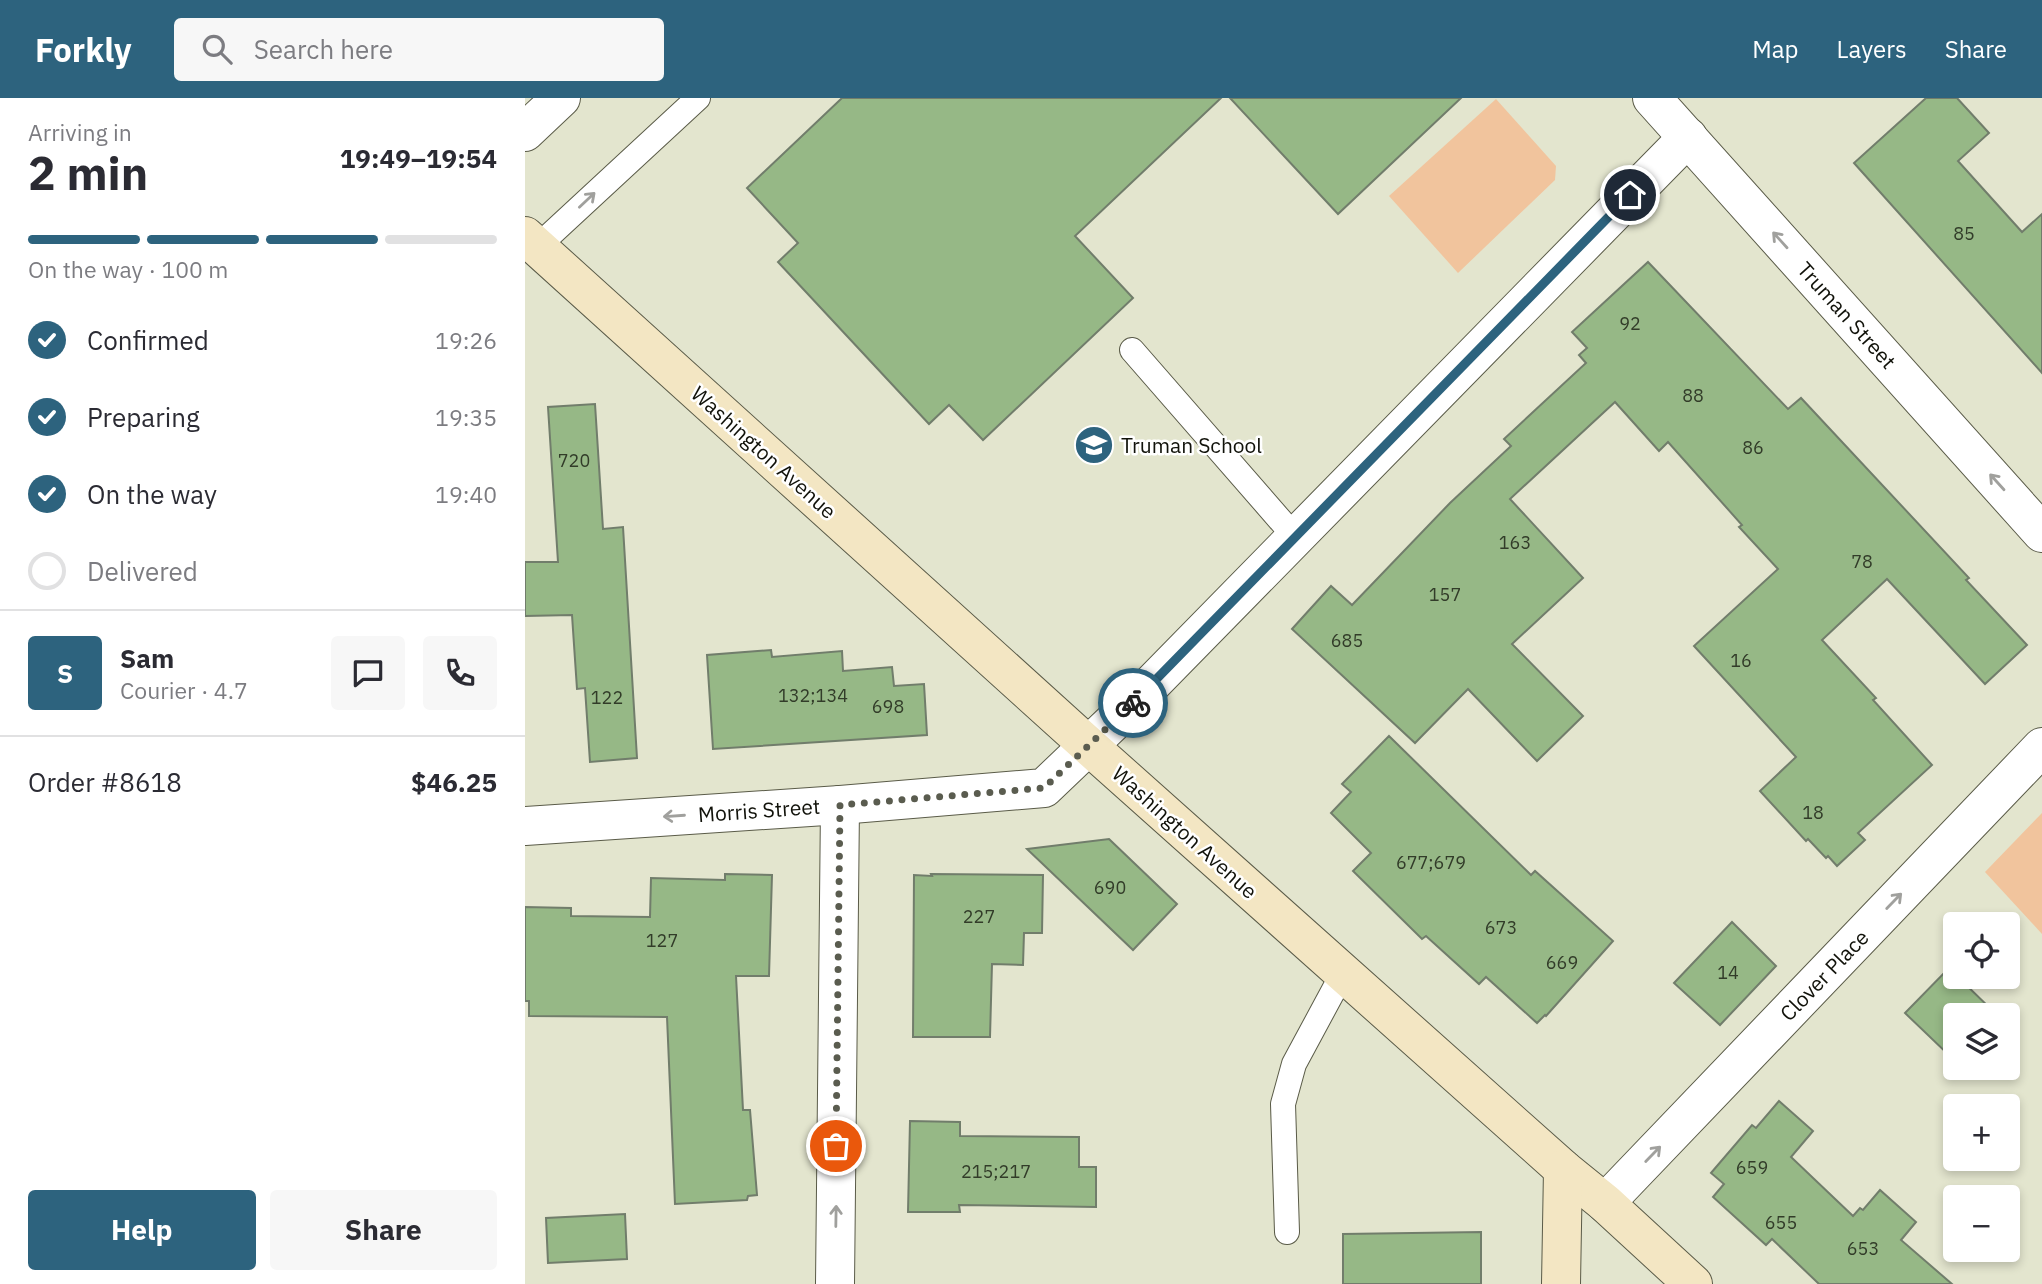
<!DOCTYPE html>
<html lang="en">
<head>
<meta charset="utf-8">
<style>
	body { margin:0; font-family:"IBM Plex Sans",sans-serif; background:#f7f7f7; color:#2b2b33; height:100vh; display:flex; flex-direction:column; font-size:26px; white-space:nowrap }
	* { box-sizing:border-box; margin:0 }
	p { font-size:23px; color:#7c7c81 }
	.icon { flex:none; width:38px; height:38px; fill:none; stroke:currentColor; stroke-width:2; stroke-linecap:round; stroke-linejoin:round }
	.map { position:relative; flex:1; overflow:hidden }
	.details { display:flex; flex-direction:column; background:#fff; width:525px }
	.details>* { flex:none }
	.controls { position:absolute; left:1418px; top:814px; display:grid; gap:14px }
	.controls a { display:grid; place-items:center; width:77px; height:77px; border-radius:7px; background:#fff; box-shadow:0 4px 10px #0003; font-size:35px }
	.pin { position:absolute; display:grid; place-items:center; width:60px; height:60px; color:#fff; margin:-30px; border:4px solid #fff; border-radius:50%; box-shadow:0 2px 7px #0007 }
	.courier { position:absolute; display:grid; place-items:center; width:70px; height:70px; margin:-35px; border:5px solid #2d637e; border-radius:50%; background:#fff; color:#222; box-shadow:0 2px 9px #0007 }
	.headline em { font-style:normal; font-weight:700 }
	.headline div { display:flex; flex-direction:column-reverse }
	.headline { display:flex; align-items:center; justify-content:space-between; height:119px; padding:0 28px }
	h1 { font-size:46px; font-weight:700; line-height:52px }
	.bar { display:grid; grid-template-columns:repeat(4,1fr); gap:10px 7px; align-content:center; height:84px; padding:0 28px }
	.bar i { height:9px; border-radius:5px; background:#e1e1e2 }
	.bar .current { background:#2d637e }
	.bar p { grid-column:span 4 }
	.line { display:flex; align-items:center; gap:18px; padding:0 28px; border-top:2px solid #e1e1e2 }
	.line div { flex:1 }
	.round { display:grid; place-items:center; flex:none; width:74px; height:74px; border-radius:7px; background:#f7f7f7 }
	ol { padding:0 28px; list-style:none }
	li { display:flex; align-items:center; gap:21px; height:77px }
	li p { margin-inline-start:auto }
	li .icon { padding:7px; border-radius:50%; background:#2d637e; color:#fff; stroke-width:4 }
	li:last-child { color:#7c7c81 }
	li i { width:38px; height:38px; border:4px solid #e1e1e2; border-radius:50% }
	.action { display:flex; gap:14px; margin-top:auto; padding:14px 28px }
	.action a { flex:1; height:80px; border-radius:7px; background:#2d637e; color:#fff; font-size:28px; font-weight:700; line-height:80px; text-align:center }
	.action a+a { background:#f7f7f7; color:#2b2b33 }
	header { display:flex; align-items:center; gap:42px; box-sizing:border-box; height:98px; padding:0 35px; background:#2d637e; color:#fff }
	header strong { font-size:33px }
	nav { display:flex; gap:38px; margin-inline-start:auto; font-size:24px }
	.search { width:490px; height:63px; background:#f7f7f7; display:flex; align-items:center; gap:18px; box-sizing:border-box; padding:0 24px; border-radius:7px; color:#7c7c81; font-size:26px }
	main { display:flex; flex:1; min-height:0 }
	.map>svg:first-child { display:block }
</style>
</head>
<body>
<header>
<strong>Forkly</strong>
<div class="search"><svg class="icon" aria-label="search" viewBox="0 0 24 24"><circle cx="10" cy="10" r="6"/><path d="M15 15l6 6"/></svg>Search here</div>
<nav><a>Map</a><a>Layers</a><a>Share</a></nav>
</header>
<main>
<section class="details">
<div class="headline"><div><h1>2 min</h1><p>Arriving in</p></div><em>19:49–19:54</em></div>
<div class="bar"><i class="current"></i><i class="current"></i><i class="current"></i><i></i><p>On the way · 100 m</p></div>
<ol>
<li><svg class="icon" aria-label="check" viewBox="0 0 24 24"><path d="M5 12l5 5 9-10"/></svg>Confirmed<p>19:26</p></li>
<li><svg class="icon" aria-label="check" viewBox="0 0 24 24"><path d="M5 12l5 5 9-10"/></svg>Preparing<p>19:35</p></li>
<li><svg class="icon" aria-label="check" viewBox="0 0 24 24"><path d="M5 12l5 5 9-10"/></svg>On the way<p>19:40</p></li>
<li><i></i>Delivered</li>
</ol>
<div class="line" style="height:126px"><b class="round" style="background:#2d637e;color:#fff">S</b><div><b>Sam</b><p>Courier · 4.7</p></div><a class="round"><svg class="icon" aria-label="chat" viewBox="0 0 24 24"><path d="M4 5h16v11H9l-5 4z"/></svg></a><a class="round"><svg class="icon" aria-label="phone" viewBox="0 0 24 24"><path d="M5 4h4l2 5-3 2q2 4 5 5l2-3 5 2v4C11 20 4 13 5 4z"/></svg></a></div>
<div class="line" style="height:91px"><div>Order #8618</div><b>$46.25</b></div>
<div class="action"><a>Help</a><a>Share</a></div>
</section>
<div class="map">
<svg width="1517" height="1186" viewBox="0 0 1517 1186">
	<rect width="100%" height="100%" fill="#e3e5ce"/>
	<!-- green -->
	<g fill="#f1c49d">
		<polygon points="971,1 1031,68 1030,82 933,175 864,98"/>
		<polygon points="1517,715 1517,836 1460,774"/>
	</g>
	<!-- building -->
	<g fill="#96b886" stroke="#717d6b" stroke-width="2">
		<polygon points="317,0 696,0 550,138 608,200 458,342 424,307 404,326 253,164 273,145 222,90"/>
		<polygon points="705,0 936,0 813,116"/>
		<polygon points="1401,0 1432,0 1464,35 1433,63 1497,134 1517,116 1517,275 1329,65"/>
		<polygon points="1123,164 1263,311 1276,300 1444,480 1441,482 1502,547 1460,586 1362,481 1297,542 1351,600 1348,602 1407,667 1333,735 1340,742 1312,768 1303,758 1301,760 1283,741 1281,743 1235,693 1271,659 1169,548 1253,471 1214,429 1217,427 1143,344 1134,353 1090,304 985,401 1058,480 987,546 1058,618 1012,663 943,591 890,645 767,531 806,488 827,507 925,405 986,348 979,341 1061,265 1054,257 1062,250 1047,234"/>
		<polygon points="70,306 78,431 98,429 112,660 65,664 60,590 52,591 47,517 0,518 0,464 33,464 23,309"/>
		<polygon points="246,552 247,559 317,553 318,573 367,569 369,588 399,586 402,637 188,651 182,557"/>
		<polygon points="864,638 1006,777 1010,773 1088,843 1021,918 1020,917 1012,925 961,879 954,886 901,838 897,841 828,773 846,755 806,715 826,694 817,686"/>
		<polygon points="584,741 652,806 608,852 502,751"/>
		<polygon points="200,776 247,777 244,878 211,878 218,1012 225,1012 232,1097 223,1098 222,1102 150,1106 142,919 4,918 4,903 0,903 0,809 46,810 46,818 125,819 126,780 200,782"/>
		<polygon points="406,776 518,777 517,835 499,835 498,867 467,866 465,939 388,939 389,777 407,778"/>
		<polygon points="1207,824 1251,868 1195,927 1149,885"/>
		<polygon points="1424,870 1430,878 1432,878 1472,917 1430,917 1430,963 1380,915"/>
		<polygon points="1254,1003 1288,1033 1266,1059 1328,1118 1335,1110 1338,1112 1355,1092 1391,1124 1376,1142 1427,1186 1294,1186 1247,1141 1241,1147 1188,1099 1199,1086 1186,1075 1227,1027 1231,1030"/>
		<polygon points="385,1023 435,1024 435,1038 554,1039 554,1069 571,1069 571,1109 434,1107 435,1114 383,1114"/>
		<polygon points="100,1116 102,1161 23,1165 21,1120"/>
		<polygon points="956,1134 956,1186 818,1186 818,1136"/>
	</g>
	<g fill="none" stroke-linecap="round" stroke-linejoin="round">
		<!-- lane casing -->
		<g stroke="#5a5b48" stroke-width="26">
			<g id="lane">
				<polyline points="12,149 173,0"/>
				<polyline points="607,252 770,439"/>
				<polyline points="762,1134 758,1006 769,966 818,875"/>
			</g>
		</g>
		<!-- street casing -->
		<g stroke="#5a5b48" stroke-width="40">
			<g id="street">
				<polyline points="1127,0 1517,435"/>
				<polyline points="0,34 36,0"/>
				<polyline points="0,728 315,707 519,690 606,607 1163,39"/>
				<polyline points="1080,1105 1517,649"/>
				<polyline points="310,1186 315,707"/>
			</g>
		</g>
		<!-- secondary casing -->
		<g stroke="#5a5b48" stroke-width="40">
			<g id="secondary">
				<polyline points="0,138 565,649 1038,1071 1080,1105 1168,1186"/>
				<polyline points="1036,1186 1038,1071"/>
			</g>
		</g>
		<!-- lane -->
		<use href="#lane" stroke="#fff" stroke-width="24"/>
		<!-- street -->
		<use href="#street" stroke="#fff" stroke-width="38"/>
		<!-- secondary -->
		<use href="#secondary" stroke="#f3e6c3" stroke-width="38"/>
	</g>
	<!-- one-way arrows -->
	<defs><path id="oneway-shaft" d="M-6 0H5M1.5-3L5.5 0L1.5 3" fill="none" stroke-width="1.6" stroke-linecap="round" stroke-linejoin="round" transform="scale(1.75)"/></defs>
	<g stroke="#a0a09d">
		<use href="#oneway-shaft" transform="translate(62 102) rotate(-43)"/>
		<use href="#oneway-shaft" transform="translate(1255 142) rotate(-132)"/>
		<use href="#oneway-shaft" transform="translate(1472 384) rotate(-132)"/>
		<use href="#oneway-shaft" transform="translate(149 718) rotate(176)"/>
		<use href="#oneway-shaft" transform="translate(1369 803) rotate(-46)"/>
		<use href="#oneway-shaft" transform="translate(1128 1056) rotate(-46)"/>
		<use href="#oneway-shaft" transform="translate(311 1118) rotate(-89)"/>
	</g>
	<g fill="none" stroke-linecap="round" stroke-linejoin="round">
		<!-- done -->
		<polyline stroke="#5a5c4f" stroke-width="7" stroke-dasharray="0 12.6" points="311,1048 315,707 519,690 608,605"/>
		<!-- route -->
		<polyline stroke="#2d637e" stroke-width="9" points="608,605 1105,97"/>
	</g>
	<!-- icons -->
	<defs>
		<g id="school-disc" transform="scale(2.0125)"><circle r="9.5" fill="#2d637e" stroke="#fff"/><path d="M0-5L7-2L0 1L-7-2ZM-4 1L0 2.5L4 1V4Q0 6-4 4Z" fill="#fff"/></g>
	</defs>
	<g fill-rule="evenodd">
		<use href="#school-disc" x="569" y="347"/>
	</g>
	<g text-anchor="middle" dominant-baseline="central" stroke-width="5" stroke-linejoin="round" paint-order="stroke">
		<!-- number labels -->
		<g font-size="18" fill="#323c29">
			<text x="1439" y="135">85</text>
			<text x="1105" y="225">92</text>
			<text x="1168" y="297">88</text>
			<text x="1228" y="349">86</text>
			<text x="49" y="362">720</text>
			<text x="990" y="444">163</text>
			<text x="1337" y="463">78</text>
			<text x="920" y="496">157</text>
			<text x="822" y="542">685</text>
			<text x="1216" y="562">16</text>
			<text x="288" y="597">132;134</text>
			<text x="82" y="599">122</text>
			<text x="363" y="608">698</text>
			<text x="1288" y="714">18</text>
			<text x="906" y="764">677;679</text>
			<text x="585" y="789">690</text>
			<text x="454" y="818">227</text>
			<text x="976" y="829">673</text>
			<text x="137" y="842">127</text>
			<text x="1037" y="864">669</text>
			<text x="1203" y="874">14</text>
			<text x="1227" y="1069">659</text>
			<text x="471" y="1073">215;217</text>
			<text x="1256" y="1124">655</text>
			<text x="1338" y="1150">653</text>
		</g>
		<!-- street labels -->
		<g font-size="21" fill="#11120a" stroke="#fff">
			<text transform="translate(1322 217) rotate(48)">Truman Street</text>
			<text transform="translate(239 354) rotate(42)">Washington Avenue</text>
			<text transform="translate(234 712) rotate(-4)">Morris Street</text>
			<text transform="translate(660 734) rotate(42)">Washington Avenue</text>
			<text transform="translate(1299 877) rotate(-46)">Clover Place</text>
		</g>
		<!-- poi labels -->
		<g font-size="21" fill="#11120a" stroke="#fff" text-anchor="start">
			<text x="596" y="347">Truman School</text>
		</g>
	</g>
</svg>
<div class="controls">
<a><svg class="icon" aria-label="locate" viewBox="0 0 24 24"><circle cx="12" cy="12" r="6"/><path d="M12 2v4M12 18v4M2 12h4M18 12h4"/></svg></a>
<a><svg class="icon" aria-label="layers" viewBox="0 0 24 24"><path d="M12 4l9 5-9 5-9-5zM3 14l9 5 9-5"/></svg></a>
<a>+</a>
<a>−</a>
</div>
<div class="pin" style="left:311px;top:1048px;background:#ea580c"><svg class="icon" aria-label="bag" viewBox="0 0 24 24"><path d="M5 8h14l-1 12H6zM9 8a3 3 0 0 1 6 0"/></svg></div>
<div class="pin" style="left:1105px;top:97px;background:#1f2937"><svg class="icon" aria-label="home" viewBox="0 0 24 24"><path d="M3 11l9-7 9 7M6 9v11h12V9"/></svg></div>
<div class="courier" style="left:608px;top:605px"><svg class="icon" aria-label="bike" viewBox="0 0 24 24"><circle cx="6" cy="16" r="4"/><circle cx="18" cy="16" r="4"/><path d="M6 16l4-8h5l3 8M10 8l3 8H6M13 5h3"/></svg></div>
</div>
</main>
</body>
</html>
